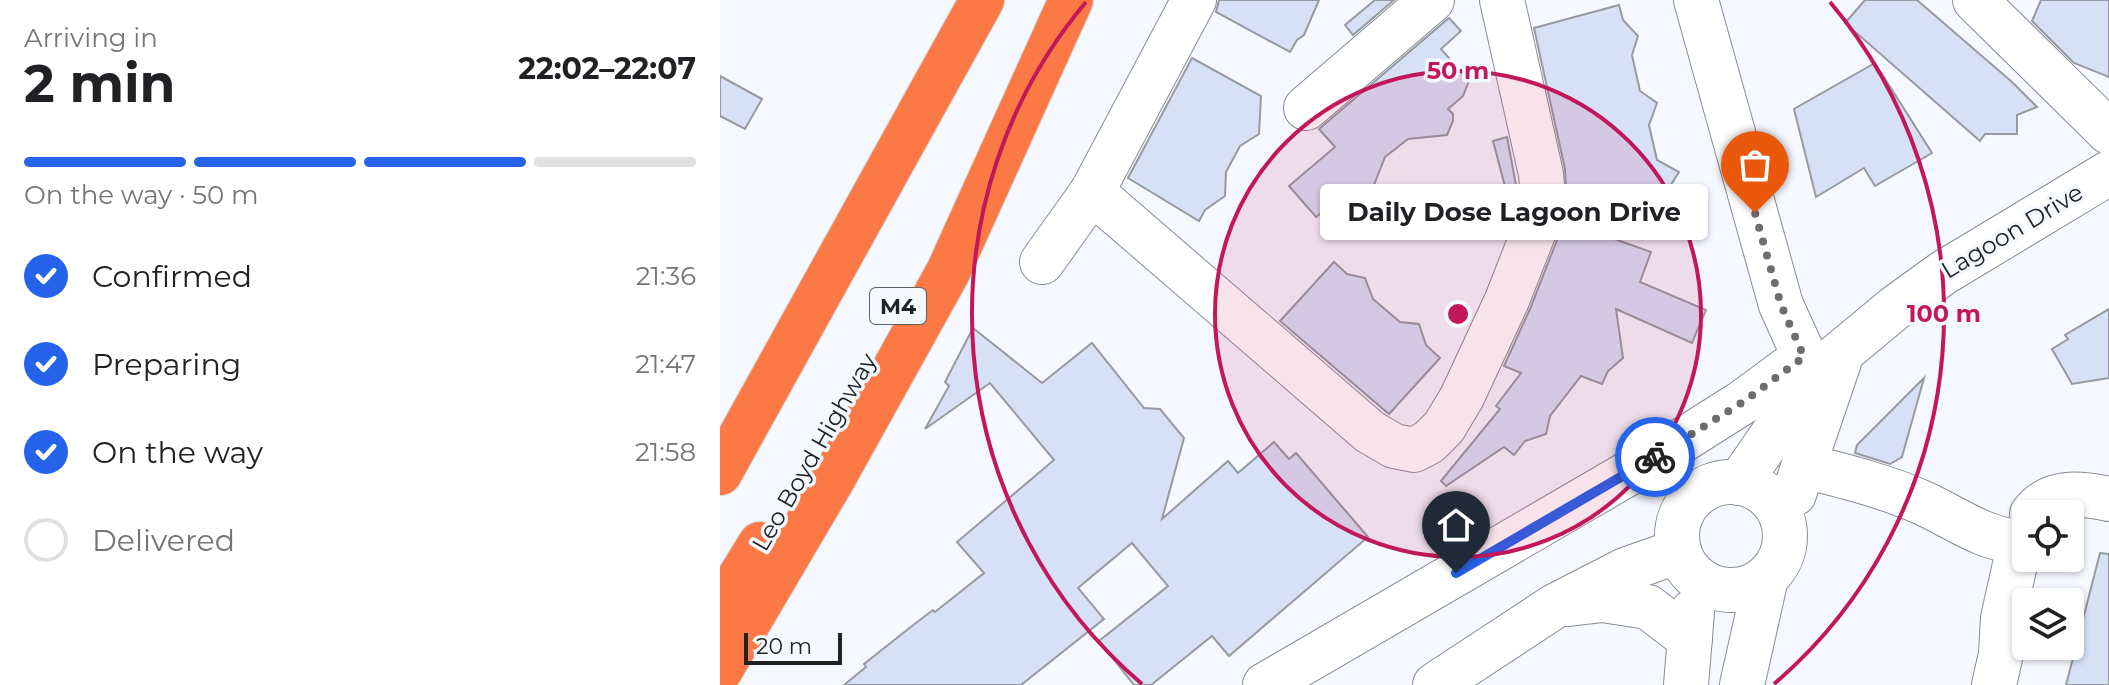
<!DOCTYPE html>
<html lang="en">
<head>
<meta charset="utf-8">
<style>
	body { margin:0; font-family:Montserrat,sans-serif; background:#f6f6f6; color:#202124; height:100vh; display:flex; flex-direction:column; font-size:30px; white-space:nowrap }
	* { box-sizing:border-box; margin:0 }
	p { font-size:26px; color:#757577 }
	.icon { flex:none; width:44px; height:44px; fill:none; stroke:currentColor; stroke-width:2; stroke-linecap:round; stroke-linejoin:round }
	.map { position:relative; flex:1; overflow:hidden }
	.panel { display:flex; flex-direction:column; background:#fff; width:720px }
	.panel>* { flex:none }
	.buttons { position:absolute; left:1292px; top:500px; display:grid; gap:16px }
	.buttons a { display:grid; place-items:center; width:72px; height:72px; border-radius:8px; background:#fff; box-shadow:0 2px 6px #0004; font-size:40px }
	.scale { position:absolute; left:24px; bottom:20px; width:98px; box-sizing:border-box; padding-left:8px; border:4px solid #202224; border-top:0; font-size:22px; line-height:28px; white-space:nowrap; color:#202224; -webkit-text-stroke:6px #f5f8fe; paint-order:stroke }
	.pin { position:absolute; display:grid; place-items:center; width:68px; height:68px; color:#fff; margin:-82px -34px; border-radius:50% 50% 50% 0; rotate:-45deg; box-shadow:0 0 8px #0007 }
	.pin .icon { rotate:45deg }
	.courier { position:absolute; display:grid; place-items:center; width:80px; height:80px; margin:-40px; border:6px solid #2563eb; border-radius:50%; background:#fff; color:#222; box-shadow:0 2px 10px #0007 }
	.bubble { position:absolute; height:56px; border-radius:8px; background:#fff; box-shadow:0 2px 6px #0004; font-size:26px; font-weight:700; line-height:56px; text-align:center }
	.head em { font-style:normal; font-weight:700 }
	.head div { display:flex; flex-direction:column-reverse }
	.head { display:flex; align-items:center; justify-content:space-between; height:136px; padding:0 24px }
	h1 { font-size:52px; font-weight:700; line-height:60px }
	.bar { display:grid; grid-template-columns:repeat(4,1fr); gap:12px 8px; align-content:center; height:96px; padding:0 24px }
	.bar i { height:10px; border-radius:6px; background:#e0e0e0 }
	.bar .active { background:#2563eb }
	.bar p { grid-column:span 4 }
	ol { padding:0 24px; list-style:none }
	li { display:flex; align-items:center; gap:24px; height:88px }
	li p { margin-inline-start:auto }
	li .icon { padding:8px; border-radius:50%; background:#2563eb; color:#fff; stroke-width:4 }
	li:last-child { color:#757577 }
	li i { width:44px; height:44px; border:4px solid #e0e0e0; border-radius:50% }
	main { display:flex; flex:1; min-height:0 }
	.map>svg:first-child { display:block }
</style>
</head>
<body>
<main>
<section class="panel">
<div class="head"><div><h1>2 min</h1><p>Arriving in</p></div><em>22:02–22:07</em></div>
<div class="bar"><i class="active"></i><i class="active"></i><i class="active"></i><i></i><p>On the way · 50 m</p></div>
<ol>
<li><svg class="icon" aria-label="check" viewBox="0 0 24 24"><path d="M5 12l5 5 9-10"/></svg>Confirmed<p>21:36</p></li>
<li><svg class="icon" aria-label="check" viewBox="0 0 24 24"><path d="M5 12l5 5 9-10"/></svg>Preparing<p>21:47</p></li>
<li><svg class="icon" aria-label="check" viewBox="0 0 24 24"><path d="M5 12l5 5 9-10"/></svg>On the way<p>21:58</p></li>
<li><i></i>Delivered</li>
</ol>
</section>
<div class="map">
<svg width="1389" height="685" viewBox="0 0 1389 685">
	<rect width="100%" height="100%" fill="#f5f8fe"/>
	<!-- building -->
	<g fill="#d6e1f6" stroke="#979aa1" stroke-width="2">
		<polygon points="499,0 599,0 584,35 577,40 570,52 496,12"/>
		<polygon points="655,0 674,0 633,35 625,25"/>
		<polygon points="1145,0 1197,0 1292,82 1317,107 1297,115 1297,134 1265,134 1260,141 1125,23"/>
		<polygon points="1321,0 1389,0 1389,77 1354,63 1312,21"/>
		<polygon points="899,5 903,20 918,36 912,55 920,91 937,103 929,125 937,160 959,172 947,191 950,201 946,212 872,231 931,252 920,282 986,310 972,343 896,309 903,358 888,371 882,384 861,376 830,416 826,434 805,441 794,455 784,447 726,486 721,481 780,409 776,406 801,373 784,366 810,309 839,235 847,204 845,169 814,28"/>
		<polygon points="729,18 741,31 721,49 749,81 743,96 728,109 733,114 733,121 727,135 688,139 665,157 648,200 609,207 596,217 569,186 615,147 599,129"/>
		<polygon points="472,58 541,96 539,134 520,146 506,172 505,196 485,210 479,221 408,178"/>
		<polygon points="1155,63 1212,153 1155,186 1144,168 1096,197 1074,109"/>
		<polygon points="0,76 42,99 25,129 0,116"/>
		<polygon points="787,137 798,196 795,208 791,209 773,141"/>
		<polygon points="614,262 627,274 645,278 653,299 680,322 699,324 706,345 720,358 669,414 560,321"/>
		<polygon points="1389,309 1389,378 1352,384 1332,349 1348,339 1345,335"/>
		<polygon points="253,328 322,383 372,343 424,408 440,409 464,438 442,519 508,461 518,473 554,442 569,459 576,453 648,537 509,656 492,636 431,685 414,685 379,641 448,586 412,543 358,588 384,619 301,685 124,685 146,667 144,664 192,626 213,610 215,612 264,573 237,542 334,460 270,383 205,429 229,386 225,382"/>
		<polygon points="1204,378 1182,457 1170,464 1135,453 1137,445"/>
		<polygon points="1380,553 1389,554 1389,685 1346,685"/>
	</g>
	<g fill="none" stroke-linecap="round" stroke-linejoin="round">
		<!-- minor casing -->
		<g stroke="#898d93" stroke-width="46">
			<g id="minor">
				<polyline points="976,0 1061,305 1096,382"/>
				<polyline points="1255,0 1389,132"/>
				<polyline points="586,108 712,0"/>
				<polyline points="372,192 650,432 674,446 694,450 709,442 724,427 742,397 787,300 816,226 823,198 821,174 782,0"/>
				<polyline points="322,262 372,192 474,0"/>
				<path d="M1084 466C1124 476 1165 486 1203 503 1236 518 1262 539 1300 542L1283 618 1281 654 1274 685"/>
				<circle cx="1011" cy="536" r="54"/>
				<polyline points="1019,483 1093,376 1176,307 1223,273 1389,173"/>
				<polyline points="1074,494 1119,362"/>
				<path d="M1312 514C1331 489 1361 493 1389 499"/>
				<polyline points="848,604 883,600 928,607 970,639"/>
				<polyline points="545,685 928,462 1023,402 1084,357"/>
				<polyline points="715,685 835,606 905,570 959,551"/>
				<polyline points="966,685 972,612"/>
				<polyline points="1022,685 1046,578"/>
			</g>
		</g>
		<!-- highway casing -->
		<g stroke="#d2d3d3" stroke-width="46">
			<g id="highway">
				<polyline points="0,473 262,0"/>
				<polyline points="0,609 40,544"/>
				<polyline points="0,671 113,479 228,272 351,0"/>
			</g>
		</g>
		<!-- minor -->
		<use href="#minor" stroke="#fff" stroke-width="44"/>
		<!-- highway -->
		<use href="#highway" stroke="#fc7946" stroke-width="44"/>
	</g>
	<g fill="none" stroke-linecap="round" stroke-linejoin="round">
		<!-- done -->
		<polyline stroke="#6b6d70" stroke-width="8" stroke-dasharray="0 14.4" points="935,457 1023,402 1084,357 1061,305 1035,213"/>
		<!-- route -->
		<polyline stroke="#2563eb" stroke-width="10" points="736,573 935,457"/>
	</g>
	<!-- distance rings -->
	<circle cx="738" cy="314" r="243" fill="#c2185b" fill-opacity=".12"/>
	<g fill="none" stroke="#c2185b" stroke-width="4">
		<circle cx="738" cy="314" r="243"/>
		<path d="M422 684A486 486 0 0 1 366 2M1110 2A486 486 0 0 1 1054 684"/>
	</g>
	<g text-anchor="middle" dominant-baseline="central" stroke-width="7" stroke-linejoin="round" paint-order="stroke">
		<!-- shield labels -->
		<rect fill="#f5f8fe" stroke="#606265" stroke-width="2" x="150" y="288" width="56" height="36" rx="6"/>
		<g font-size="22" font-weight="bold" fill="#202224">
			<text x="178" y="306">M4</text>
		</g>
		<!-- street labels -->
		<g font-size="24" fill="#202224" stroke="#f5f8fe">
			<text transform="translate(1292 231) rotate(-31)">Lagoon Drive</text>
			<text transform="translate(94 452) rotate(-60)">Leo Boyd Highway</text>
		</g>
	</g>
	<circle cx="738" cy="314" r="12" fill="#c2185b" stroke="#f5f8fe" stroke-width="4"/>
	<g font-size="24" text-anchor="middle" font-weight="bold" fill="#c2185b" stroke="#f5f8fe" stroke-width="7" stroke-linejoin="round" paint-order="stroke">
		<text x="738" y="79">50 m</text>
		<text x="1224" y="322">100 m</text>
	</g>
</svg>
<div class="buttons">
<a><svg class="icon" aria-label="locate" viewBox="0 0 24 24"><circle cx="12" cy="12" r="6"/><path d="M12 2v4M12 18v4M2 12h4M18 12h4"/></svg></a>
<a><svg class="icon" aria-label="layers" viewBox="0 0 24 24"><path d="M12 4l9 5-9 5-9-5zM3 14l9 5 9-5"/></svg></a>
</div>
<div class="scale">20 m</div>
<div class="pin" style="left:1035px;top:213px;background:#ea580c"><svg class="icon" aria-label="bag" viewBox="0 0 24 24"><path d="M5 8h14l-1 12H6zM9 8a3 3 0 0 1 6 0"/></svg></div>
<div class="pin" style="left:736px;top:573px;background:#1f2937"><svg class="icon" aria-label="home" viewBox="0 0 24 24"><path d="M3 11l9-7 9 7M6 9v11h12V9"/></svg></div>
<div class="courier" style="left:935px;top:457px"><svg class="icon" aria-label="bike" viewBox="0 0 24 24"><circle cx="6" cy="16" r="4"/><circle cx="18" cy="16" r="4"/><path d="M6 16l4-8h5l3 8M10 8l3 8H6M13 5h3"/></svg></div>
<div class="bubble" style="left:600px;top:184px;width:388px">Daily Dose Lagoon Drive</div>
</div>
</main>
</body>
</html>
